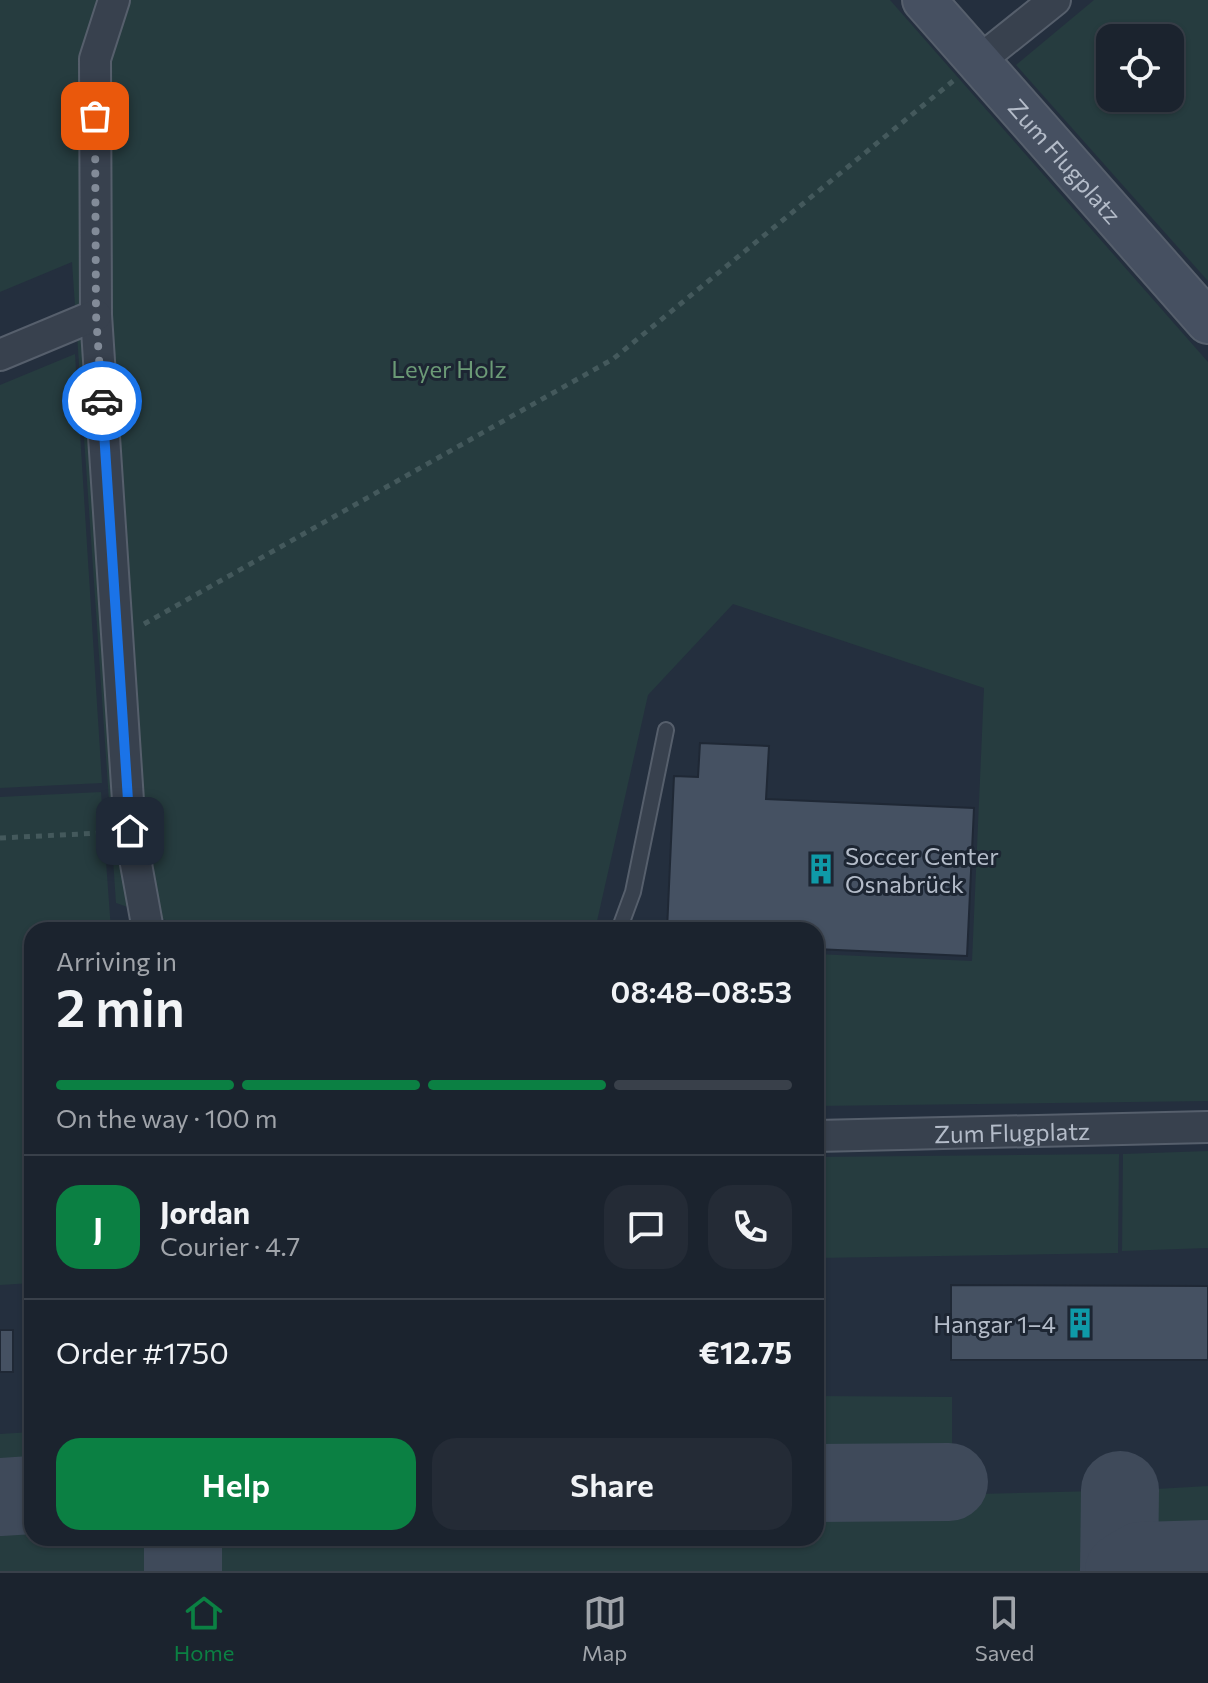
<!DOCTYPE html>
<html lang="en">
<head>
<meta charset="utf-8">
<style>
	body { margin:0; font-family:Commissioner,sans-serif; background:#242b36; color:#f1f3f6; height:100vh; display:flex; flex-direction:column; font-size:30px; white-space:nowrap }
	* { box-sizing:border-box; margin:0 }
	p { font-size:26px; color:#a0a4aa }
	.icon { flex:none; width:44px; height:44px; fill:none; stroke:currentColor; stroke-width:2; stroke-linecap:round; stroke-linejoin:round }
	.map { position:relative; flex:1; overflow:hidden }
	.sheet { position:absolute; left:24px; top:922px; width:800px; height:624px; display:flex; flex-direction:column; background:#1b232e; border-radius:24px; box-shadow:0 2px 6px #0004,0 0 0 2px #39404a }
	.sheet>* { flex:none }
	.tools { position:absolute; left:1096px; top:24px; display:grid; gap:16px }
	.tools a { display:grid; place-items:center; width:88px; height:88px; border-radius:16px; background:#1b232e; box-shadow:0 2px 6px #0004,0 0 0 2px #39404a; font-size:40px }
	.pin { position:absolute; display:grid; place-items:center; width:68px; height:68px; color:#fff; margin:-34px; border-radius:16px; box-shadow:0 4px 12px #0006 }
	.courier { position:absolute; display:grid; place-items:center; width:80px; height:80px; margin:-40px; border:6px solid #1a73e8; border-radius:50%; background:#fff; color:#222; box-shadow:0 2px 10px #0007 }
	.summary em { font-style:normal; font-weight:600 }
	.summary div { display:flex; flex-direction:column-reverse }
	.summary { display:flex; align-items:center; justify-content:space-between; height:136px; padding:0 32px }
	h1 { font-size:52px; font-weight:600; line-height:60px }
	.bar { display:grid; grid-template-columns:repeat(4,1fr); gap:12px 8px; align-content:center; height:96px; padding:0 32px }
	.bar i { height:10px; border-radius:6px; background:#39404a }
	.bar .selected { background:#0b8043 }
	.bar p { grid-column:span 4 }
	.line { display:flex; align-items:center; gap:20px; padding:0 32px; border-top:2px solid #39404a }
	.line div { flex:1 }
	.round { display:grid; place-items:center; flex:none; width:84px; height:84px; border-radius:24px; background:#242b36 }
	.cta { display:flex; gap:16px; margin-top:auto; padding:16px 32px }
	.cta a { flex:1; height:92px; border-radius:24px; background:#0b8043; color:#fff; font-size:32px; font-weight:600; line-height:92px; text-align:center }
	.cta a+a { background:#242b36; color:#f1f3f6 }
	.tab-bar { display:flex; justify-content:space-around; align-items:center; height:112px; border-top:2px solid #39404a; background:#1b232e; font-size:22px; color:#a0a4aa }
	.tab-bar a { display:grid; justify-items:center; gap:4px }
	.tab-bar .selected { color:#0b8043 }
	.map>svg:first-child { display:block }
</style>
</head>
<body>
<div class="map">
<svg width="1208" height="1571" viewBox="0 0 1208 1571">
	<rect width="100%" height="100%" fill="#242f3e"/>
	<!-- green -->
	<g fill="#263c3f" fill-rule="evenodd">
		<polygon points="0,0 890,0 1208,362 1208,1101 816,1106 816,954 972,961 984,688 733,604 648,695 595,930 195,930 116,903 72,262 0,292"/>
		<path d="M1094 0H1208V281L1016 65ZM1110 38H1170V98H1110Z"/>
		<polygon points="75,354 102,783 0,788 0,385"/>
		<polygon points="101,792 111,930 32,930 32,1283 0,1285 0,797"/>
		<polygon points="1208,1151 1208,1248 1122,1251 1123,1154"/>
		<polygon points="1119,1154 1118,1253 816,1258 816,1157"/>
		<polygon points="816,1396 952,1397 952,1462 949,1466 816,1466"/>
		<polygon points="32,1432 32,1476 0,1477 0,1434"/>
		<polygon points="1208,1486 1208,1547 1159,1544 1140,1533 1139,1490"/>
		<polygon points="1099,1491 1100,1571 200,1571 206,1538 816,1538 816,1498"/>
		<polygon points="32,1510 32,1538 166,1538 168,1571 0,1571 0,1512"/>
	</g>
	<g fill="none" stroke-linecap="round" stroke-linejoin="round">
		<!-- taxiway -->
		<g stroke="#3f4a5a" stroke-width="78">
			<polyline points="816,1483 949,1482"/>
			<polyline points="0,1497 32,1495"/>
			<polyline points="183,1571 183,1538"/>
			<polyline points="1119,1571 1120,1490"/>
			<polyline points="1124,1571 1141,1561 1208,1559"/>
		</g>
	</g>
	<!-- building -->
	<g fill="#455162" stroke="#1f2835" stroke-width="2">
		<polygon points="700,743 769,746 766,799 974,808 967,956 816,949 816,930 667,930 674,776 698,777"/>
		<polygon points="951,1285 1208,1286 1208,1360 951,1360"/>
		<rect x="0" y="1330" width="13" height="42"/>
	</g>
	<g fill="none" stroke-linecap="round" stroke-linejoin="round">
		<!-- lane casing -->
		<g stroke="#565f6c" stroke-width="18">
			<polyline id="lane" points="619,930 633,892 666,730"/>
		</g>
		<!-- street casing -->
		<g stroke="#565f6c" stroke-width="34">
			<g id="street">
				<polyline points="114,0 95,59 96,315 130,831 148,930"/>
				<polyline points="980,60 1055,0"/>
				<polyline points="0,355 96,315"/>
				<path id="s1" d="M816 1136 1208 1127"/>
			</g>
		</g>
		<!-- secondary casing -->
		<g stroke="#565f6c" stroke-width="46">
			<g id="secondary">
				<path id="s2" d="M924 0 1208 322"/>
			</g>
		</g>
		<!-- path -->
		<g stroke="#44595c" stroke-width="5" stroke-dasharray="6 6" stroke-linecap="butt">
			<polyline points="144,624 613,359 953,81"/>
			<polyline points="0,838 101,833"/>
		</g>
		<!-- lane -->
		<use href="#lane" stroke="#38414e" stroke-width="14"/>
		<!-- street -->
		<use href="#street" stroke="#38414e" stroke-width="30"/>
		<!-- secondary -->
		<use href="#secondary" stroke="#465061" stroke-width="42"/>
	</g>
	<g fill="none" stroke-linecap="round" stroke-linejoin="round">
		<!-- done -->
		<polyline stroke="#828b98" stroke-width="8" stroke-dasharray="0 14.4" points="95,116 96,315 102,401"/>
		<!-- route -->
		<polyline stroke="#1a73e8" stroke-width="10" points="102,401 130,831"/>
	</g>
	<!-- icons -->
	<defs>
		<g id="building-bare" transform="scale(2.4)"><path d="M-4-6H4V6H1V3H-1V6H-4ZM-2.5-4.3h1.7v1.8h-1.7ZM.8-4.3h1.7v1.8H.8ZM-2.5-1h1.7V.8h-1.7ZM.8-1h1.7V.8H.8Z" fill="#0f9aa8" stroke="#1d2633" stroke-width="2.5" paint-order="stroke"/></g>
	</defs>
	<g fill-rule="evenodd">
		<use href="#building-bare" x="821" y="869"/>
		<use href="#building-bare" x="1080" y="1323"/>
	</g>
	<g text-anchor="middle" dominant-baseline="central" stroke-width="6" stroke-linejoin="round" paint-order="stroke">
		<!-- street labels -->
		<g font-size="24" fill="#b4bcc9" stroke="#1d2633">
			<text stroke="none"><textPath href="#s2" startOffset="214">Zum Flugplatz</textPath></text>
			<text stroke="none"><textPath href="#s1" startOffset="196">Zum Flugplatz</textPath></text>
		</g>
		<!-- park labels -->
		<g font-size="24" fill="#6b9a76" stroke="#1d2633">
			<text x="449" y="368">Leyer Holz</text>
		</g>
		<!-- poi labels -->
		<g font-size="24" fill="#b4bcc9" stroke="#1d2633" text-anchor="start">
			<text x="845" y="855">Soccer Center<tspan x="845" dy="28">Osnabrück</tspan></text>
			<text x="1056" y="1323" text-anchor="end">Hangar 1–4</text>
		</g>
	</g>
</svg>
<div class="tools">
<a><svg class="icon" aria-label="locate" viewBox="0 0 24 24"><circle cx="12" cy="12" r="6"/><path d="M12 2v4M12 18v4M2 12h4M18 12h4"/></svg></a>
</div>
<div class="pin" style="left:95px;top:116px;background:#ea580c"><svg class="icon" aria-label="bag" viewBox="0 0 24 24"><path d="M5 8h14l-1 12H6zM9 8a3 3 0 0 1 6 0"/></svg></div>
<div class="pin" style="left:130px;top:831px;background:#1f2937"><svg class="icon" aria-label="home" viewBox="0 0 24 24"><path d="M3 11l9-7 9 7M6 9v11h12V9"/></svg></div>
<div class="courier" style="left:102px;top:401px"><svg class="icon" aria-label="car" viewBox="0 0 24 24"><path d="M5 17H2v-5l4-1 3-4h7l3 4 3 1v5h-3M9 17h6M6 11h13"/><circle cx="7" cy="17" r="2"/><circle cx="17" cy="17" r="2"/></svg></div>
<section class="sheet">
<div class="summary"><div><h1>2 min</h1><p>Arriving in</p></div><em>08:48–08:53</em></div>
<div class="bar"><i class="selected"></i><i class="selected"></i><i class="selected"></i><i></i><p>On the way · 100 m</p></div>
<div class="line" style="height:144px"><b class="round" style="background:#0b8043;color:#fff">J</b><div><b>Jordan</b><p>Courier · 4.7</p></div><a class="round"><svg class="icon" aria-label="chat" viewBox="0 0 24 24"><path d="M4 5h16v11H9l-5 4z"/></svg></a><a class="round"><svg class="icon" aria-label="phone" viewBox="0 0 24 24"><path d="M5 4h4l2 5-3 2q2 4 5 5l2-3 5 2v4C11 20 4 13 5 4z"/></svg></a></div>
<div class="line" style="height:104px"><div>Order #1750</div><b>€12.75</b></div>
<div class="cta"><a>Help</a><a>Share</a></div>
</section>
</div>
<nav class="tab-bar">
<a class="selected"><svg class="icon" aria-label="home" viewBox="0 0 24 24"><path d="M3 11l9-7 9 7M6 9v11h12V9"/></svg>Home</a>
<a><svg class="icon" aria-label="map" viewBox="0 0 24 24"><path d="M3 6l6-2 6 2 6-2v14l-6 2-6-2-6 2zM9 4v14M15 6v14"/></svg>Map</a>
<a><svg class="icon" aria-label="saved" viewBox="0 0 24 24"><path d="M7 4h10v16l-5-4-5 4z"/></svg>Saved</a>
</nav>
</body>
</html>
